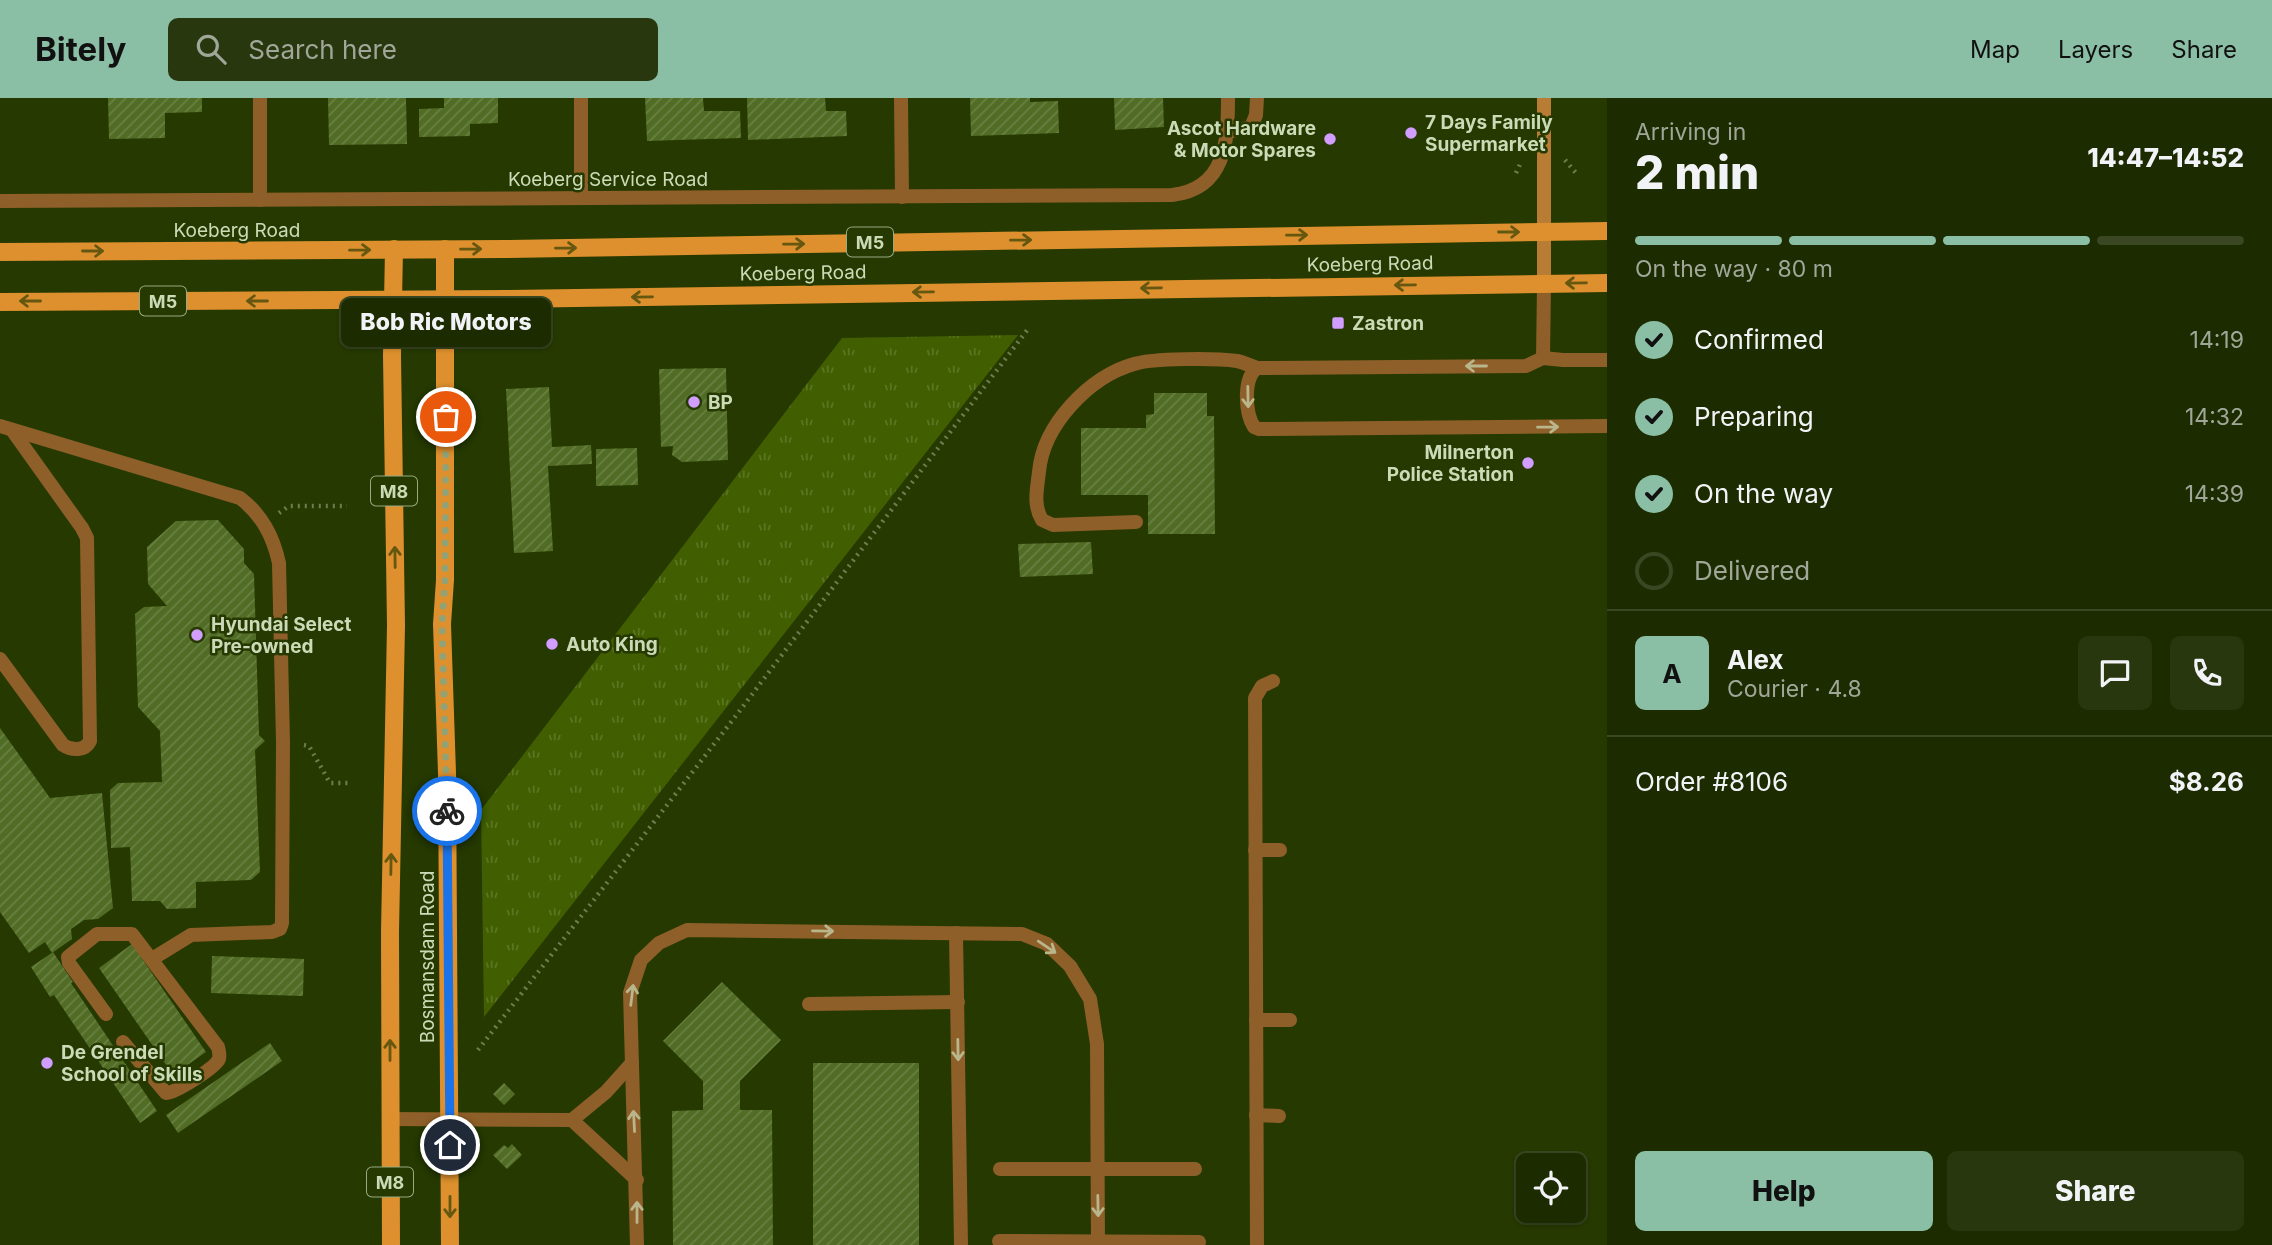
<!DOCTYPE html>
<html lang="en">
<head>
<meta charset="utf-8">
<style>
	body { margin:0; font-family:Inter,sans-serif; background:#29370f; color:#f1f3f6; height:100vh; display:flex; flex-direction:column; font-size:26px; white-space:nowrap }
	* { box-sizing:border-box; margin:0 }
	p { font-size:23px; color:#a0a799 }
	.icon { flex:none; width:38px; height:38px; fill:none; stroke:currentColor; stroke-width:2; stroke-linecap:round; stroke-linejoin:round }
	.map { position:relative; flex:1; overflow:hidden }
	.drawer { display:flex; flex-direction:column; background:#1c2b00; width:665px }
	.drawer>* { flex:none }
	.buttons { position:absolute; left:1516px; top:1055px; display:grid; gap:14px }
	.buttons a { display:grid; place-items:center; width:70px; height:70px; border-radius:10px; background:#1c2b00; box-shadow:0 2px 5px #0004,0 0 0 2px #3a4722; font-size:35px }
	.pin { position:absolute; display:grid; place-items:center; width:60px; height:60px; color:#fff; margin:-30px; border:4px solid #fff; border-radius:50%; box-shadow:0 2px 7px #0007 }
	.courier { position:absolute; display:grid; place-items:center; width:70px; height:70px; margin:-35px; border:5px solid #1a73e8; border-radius:50%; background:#fff; color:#222; box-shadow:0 2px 9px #0007 }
	.bubble { position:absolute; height:49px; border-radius:10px; background:#1c2b00; box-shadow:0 2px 5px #0004,0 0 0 2px #3a4722; font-size:23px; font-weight:800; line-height:49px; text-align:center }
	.overview em { font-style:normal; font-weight:800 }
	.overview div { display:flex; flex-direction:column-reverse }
	.overview { display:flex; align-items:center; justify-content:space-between; height:119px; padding:0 28px }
	h1 { font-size:46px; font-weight:800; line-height:52px }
	.bar { display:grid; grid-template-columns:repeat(4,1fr); gap:10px 7px; align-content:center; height:84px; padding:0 28px }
	.bar i { height:9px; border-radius:5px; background:#3a4722 }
	.bar .active { background:#8abfa5 }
	.bar p { grid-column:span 4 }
	.line { display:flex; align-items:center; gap:18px; padding:0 28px; border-top:2px solid #3a4722 }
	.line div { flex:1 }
	.round { display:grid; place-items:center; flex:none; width:74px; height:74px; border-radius:10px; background:#29370f }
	ol { padding:0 28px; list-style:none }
	li { display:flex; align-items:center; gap:21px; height:77px }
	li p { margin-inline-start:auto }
	li .icon { padding:7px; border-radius:50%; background:#8abfa5; color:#111; stroke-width:4 }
	li:last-child { color:#a0a799 }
	li i { width:38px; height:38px; border:4px solid #3a4722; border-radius:50% }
	.button { display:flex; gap:14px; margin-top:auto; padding:14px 28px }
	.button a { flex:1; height:80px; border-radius:10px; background:#8abfa5; color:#111; font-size:28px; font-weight:800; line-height:80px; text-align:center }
	.button a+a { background:#29370f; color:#f1f3f6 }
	header { display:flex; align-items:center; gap:42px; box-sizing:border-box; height:98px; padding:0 35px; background:#8abfa5; color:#111 }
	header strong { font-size:33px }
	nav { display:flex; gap:38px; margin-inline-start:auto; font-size:24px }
	.search { width:490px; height:63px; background:#29370f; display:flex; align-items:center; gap:18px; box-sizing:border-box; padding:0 24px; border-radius:10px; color:#a0a799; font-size:26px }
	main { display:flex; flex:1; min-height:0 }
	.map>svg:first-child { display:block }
</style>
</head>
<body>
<header>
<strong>Bitely</strong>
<div class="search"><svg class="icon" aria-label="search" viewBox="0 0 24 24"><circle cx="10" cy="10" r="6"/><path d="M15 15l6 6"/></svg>Search here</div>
<nav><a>Map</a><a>Layers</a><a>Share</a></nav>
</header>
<main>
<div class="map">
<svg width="1607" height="1147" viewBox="0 0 1607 1147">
	<defs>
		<pattern id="grass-tufts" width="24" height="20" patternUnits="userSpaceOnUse" patternTransform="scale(1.75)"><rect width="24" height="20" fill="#415f00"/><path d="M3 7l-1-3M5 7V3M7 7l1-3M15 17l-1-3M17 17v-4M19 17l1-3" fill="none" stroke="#5b7523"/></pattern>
		<pattern id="building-hatch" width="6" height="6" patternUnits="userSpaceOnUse" patternTransform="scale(1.75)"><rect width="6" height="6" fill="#516c25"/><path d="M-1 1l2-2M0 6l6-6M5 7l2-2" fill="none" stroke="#698042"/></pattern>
	</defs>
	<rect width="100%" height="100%" fill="#253900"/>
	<!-- grass -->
	<polygon fill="url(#grass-tufts)" points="1018,237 484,919 481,712 842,240"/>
	<!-- building -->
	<g fill="url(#building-hatch)">
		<polygon points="108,0 202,0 202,14 165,15 165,40 109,41"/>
		<polygon points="328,0 406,0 407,46 329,47"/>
		<polygon points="444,0 498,0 498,25 470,26 470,38 419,39 419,11 444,10"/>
		<polygon points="645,0 703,0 704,13 740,13 741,40 647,43"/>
		<polygon points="747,0 825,0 826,13 846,13 847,38 748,42"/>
		<polygon points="970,0 1030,0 1030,4 1058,3 1059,35 971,38"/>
		<polygon points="1114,0 1163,0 1164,29 1115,32"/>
		<polygon points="726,270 728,362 682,364 672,357 673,348 661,349 659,271"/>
		<polygon points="549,289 552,349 591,347 592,366 548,368 553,453 514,455 506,291"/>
		<polygon points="1154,295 1207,295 1207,318 1214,318 1215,436 1148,436 1148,397 1081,397 1081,330 1146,330 1146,317 1154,316"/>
		<polygon points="637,350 638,387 596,388 596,351"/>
		<polygon points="218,422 244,451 244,465 254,476 259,637 265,643 255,652 260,774 251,782 196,784 196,810 167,811 160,803 132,803 130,749 111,750 110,692 118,685 162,684 160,633 138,609 135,516 144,509 167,508 148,486 147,449 176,423"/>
		<polygon points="1091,444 1093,476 1020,479 1018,446"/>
		<polygon points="0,630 50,700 102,695 113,810 98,821 84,822 71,831 72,841 52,855 45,844 29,855 0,814"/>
		<polygon points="132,846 206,954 173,977 99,870"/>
		<polygon points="53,854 73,884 71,885 157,1013 140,1025 54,897 50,899 31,869"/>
		<polygon points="212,858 304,861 303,898 211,895"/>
		<polygon points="722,884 781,942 740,983 740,1012 772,1012 773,1147 673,1147 672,1013 703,1012 703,983 663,943"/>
		<polygon points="270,945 282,963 178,1035 166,1017"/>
		<rect x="813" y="965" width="106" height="182"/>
		<polygon points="504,985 515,996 504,1007 493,996"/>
		<polygon points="512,1046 522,1057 507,1071 493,1057 504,1047 508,1050"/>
	</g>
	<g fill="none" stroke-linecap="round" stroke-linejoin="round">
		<!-- path -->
		<g stroke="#6c7e4e" stroke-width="4.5" stroke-dasharray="2 5" stroke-linecap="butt">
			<polyline points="1565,62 1576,75"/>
			<polyline points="1516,75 1521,64"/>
			<polyline points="279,415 289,408 347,408"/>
			<polyline points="304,647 309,648 330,685 351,685"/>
			<polyline points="478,952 738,615 1028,231"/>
		</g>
		<!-- lane -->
		<g stroke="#8e5f28" stroke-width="14">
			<polyline points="1228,34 1251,29 1256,17 1257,0"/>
			<polyline points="1543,260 1544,186"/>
			<path d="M1607 262H1563L1543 260 1526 268 1257 270C1243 280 1245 315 1254 329L1259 331 1607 328"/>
			<path d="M0 328 240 400C262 417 273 438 279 465L283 644 282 825 280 831 272 834 191 837 152 861"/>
			<path d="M1136 424 1053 427 1042 422C1033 407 1037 391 1039 374 1043 327 1089 279 1134 266 1153 260 1216 260 1237 263 1243 264 1251 268 1257 270"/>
			<path d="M0 561 63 647C72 653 85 653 90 643L87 440 82 430 12 332"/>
			<polyline points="1255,752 1280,752"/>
			<polyline points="956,835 961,1147"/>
			<polyline points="809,906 958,904"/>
			<path d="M106 916 69 865 68 859 97 836H132L218 949C219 954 220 956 219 961 215 970 175 995 166 995L123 944"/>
			<polyline points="1256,922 1290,922"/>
			<polyline points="1256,1017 1279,1018"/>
			<polyline points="389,1021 572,1022 606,994 632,965"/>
			<polyline points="572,1022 637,1082"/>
			<polyline points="1000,1071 1195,1071"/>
			<polyline points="999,1143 1199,1144"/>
			<polyline points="637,1147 630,895 641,862 659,845 687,832 1022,836 1047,846 1070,868 1090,901 1097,946 1098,1147"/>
			<polyline points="1257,1147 1255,600 1262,588 1273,583"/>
		</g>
		<!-- street -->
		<g stroke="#8e5f28" stroke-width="14">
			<polyline points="581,0 581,100"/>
			<polyline points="901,0 902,99"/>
			<polyline points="260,102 260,0"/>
			<path d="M0 103 1172 97C1226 91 1228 43 1228 0"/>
		</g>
		<!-- secondary -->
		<polyline stroke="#b87c35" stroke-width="14" points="1544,186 1544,0"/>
		<!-- primary -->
		<g stroke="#dd902d" stroke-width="18">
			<polyline points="445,151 445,482 442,526 447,675 450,1147"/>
			<polyline points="0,154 505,151 1607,133"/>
			<polyline points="0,204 506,201 1607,185"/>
			<polyline points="391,1147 390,834 396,527 392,258 394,151"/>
		</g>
	</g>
	<!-- one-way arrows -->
	<defs><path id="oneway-shaft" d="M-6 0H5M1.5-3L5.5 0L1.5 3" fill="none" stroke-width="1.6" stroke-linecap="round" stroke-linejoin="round" transform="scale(1.75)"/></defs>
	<g stroke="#655710">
		<use href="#oneway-shaft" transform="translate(1509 134)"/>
		<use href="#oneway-shaft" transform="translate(1297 137) rotate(-1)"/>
		<use href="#oneway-shaft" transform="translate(1021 142) rotate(-1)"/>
		<use href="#oneway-shaft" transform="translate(794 146) rotate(-1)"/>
		<use href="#oneway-shaft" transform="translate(566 150) rotate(-1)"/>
		<use href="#oneway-shaft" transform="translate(471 151) rotate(-1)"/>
		<use href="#oneway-shaft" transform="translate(360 152) rotate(-1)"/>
		<use href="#oneway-shaft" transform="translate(93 153)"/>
		<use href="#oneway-shaft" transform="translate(1576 185) rotate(179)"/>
		<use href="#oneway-shaft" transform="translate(1405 187) rotate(179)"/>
		<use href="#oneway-shaft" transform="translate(1151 190) rotate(179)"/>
		<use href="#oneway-shaft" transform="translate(923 194) rotate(179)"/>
		<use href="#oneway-shaft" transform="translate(642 199) rotate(179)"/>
		<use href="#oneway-shaft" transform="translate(30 203) rotate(180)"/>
		<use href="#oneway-shaft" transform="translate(257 203) rotate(180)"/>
		<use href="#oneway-shaft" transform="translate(395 459) rotate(-91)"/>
		<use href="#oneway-shaft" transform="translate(391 766) rotate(-89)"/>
		<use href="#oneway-shaft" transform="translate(390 952) rotate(-90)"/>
		<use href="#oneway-shaft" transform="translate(450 1109) rotate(90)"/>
	</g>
	<g stroke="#b9b68c">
		<use href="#oneway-shaft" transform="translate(1476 268) rotate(180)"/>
		<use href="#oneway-shaft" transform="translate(1248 299) rotate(89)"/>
		<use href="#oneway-shaft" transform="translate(1548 329) rotate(-1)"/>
		<use href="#oneway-shaft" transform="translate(823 833) rotate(1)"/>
		<use href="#oneway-shaft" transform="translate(1047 849) rotate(34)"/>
		<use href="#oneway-shaft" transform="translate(632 897) rotate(-83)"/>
		<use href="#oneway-shaft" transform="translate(958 952) rotate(89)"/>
		<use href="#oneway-shaft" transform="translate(634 1023) rotate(-93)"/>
		<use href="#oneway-shaft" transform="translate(1098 1108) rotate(89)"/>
		<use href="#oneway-shaft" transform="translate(637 1114) rotate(-90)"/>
	</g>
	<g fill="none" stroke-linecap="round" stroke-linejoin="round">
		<!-- done -->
		<polyline stroke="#91a277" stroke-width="7" stroke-dasharray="0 12.6" points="446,319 445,482 442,526 447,713"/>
		<!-- route -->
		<polyline stroke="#1a73e8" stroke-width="9" points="447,713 450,1047"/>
	</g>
	<!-- markers -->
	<g fill="#d19dfe" stroke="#253900" stroke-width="2.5">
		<circle cx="1411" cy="35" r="7"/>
		<circle cx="1330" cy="41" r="7"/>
		<rect x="1331" y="218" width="14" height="14" rx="3.5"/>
		<circle cx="694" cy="304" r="7"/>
		<circle cx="1528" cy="365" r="7"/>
		<circle cx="197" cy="537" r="7"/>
		<circle cx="552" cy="546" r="7"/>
		<circle cx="47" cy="965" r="7"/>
	</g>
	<g text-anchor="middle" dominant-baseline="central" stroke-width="5" stroke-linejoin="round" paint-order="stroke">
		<!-- shield labels -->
		<g fill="#253900" stroke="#99aa80" stroke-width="2">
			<rect x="847" y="129.5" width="46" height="29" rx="5"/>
			<rect x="140" y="188.5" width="46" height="29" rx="5"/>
			<rect x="371" y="378.5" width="46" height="29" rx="5"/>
			<rect x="367" y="1069.5" width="46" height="29" rx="5"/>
		</g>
		<g font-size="18" font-weight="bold" fill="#cbdbb7">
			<text x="870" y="144">M5</text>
			<text x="163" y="203">M5</text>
			<text x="394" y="393">M8</text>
			<text x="390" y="1084">M8</text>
		</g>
		<!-- poi labels -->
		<g font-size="19" font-weight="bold" fill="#cbdbb7" stroke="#253900" text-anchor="start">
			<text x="1425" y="24">7 Days Family<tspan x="1425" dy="22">Supermarket</tspan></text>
			<text x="1316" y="30" text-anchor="end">Ascot Hardware<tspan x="1316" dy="22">&amp; Motor Spares</tspan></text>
			<text x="1352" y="225">Zastron</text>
			<text x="708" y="304">BP</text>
			<text x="1514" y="354" text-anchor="end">Milnerton<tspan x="1514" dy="22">Police Station</tspan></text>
			<text x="211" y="526">Hyundai Select<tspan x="211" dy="22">Pre-owned</tspan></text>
			<text x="566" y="546">Auto King</text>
			<text x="61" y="954">De Grendel<tspan x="61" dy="22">School of Skills</tspan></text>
		</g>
		<!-- street labels -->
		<g font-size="19" fill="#cbdbb7" stroke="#253900">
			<text x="608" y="81">Koeberg Service Road</text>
			<text x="237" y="132">Koeberg Road</text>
			<text transform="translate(1370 166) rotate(-1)">Koeberg Road</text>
			<text transform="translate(803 175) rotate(-1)">Koeberg Road</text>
			<text transform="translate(427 859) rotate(-90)">Bosmansdam Road</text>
		</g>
	</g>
</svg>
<div class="buttons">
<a><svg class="icon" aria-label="locate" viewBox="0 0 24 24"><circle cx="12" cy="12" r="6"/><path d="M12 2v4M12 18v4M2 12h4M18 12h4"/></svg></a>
</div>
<div class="pin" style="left:446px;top:319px;background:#ea580c"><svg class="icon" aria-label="bag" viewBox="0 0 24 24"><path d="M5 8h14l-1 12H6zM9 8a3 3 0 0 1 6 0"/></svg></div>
<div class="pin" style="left:450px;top:1047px;background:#1f2937"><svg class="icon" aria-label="home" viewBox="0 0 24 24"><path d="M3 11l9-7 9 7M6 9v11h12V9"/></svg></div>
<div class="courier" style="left:447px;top:713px"><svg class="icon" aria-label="bike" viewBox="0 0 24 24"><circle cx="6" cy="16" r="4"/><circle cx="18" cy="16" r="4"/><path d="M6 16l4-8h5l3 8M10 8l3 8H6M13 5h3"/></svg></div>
<div class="bubble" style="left:341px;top:200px;width:210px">Bob Ric Motors</div>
</div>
<section class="drawer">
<div class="overview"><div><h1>2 min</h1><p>Arriving in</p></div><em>14:47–14:52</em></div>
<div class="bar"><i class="active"></i><i class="active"></i><i class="active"></i><i></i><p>On the way · 80 m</p></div>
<ol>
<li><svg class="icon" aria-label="check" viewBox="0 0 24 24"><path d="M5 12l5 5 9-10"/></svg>Confirmed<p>14:19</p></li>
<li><svg class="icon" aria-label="check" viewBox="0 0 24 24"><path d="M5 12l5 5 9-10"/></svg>Preparing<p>14:32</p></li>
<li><svg class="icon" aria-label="check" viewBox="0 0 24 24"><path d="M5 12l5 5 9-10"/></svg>On the way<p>14:39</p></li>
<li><i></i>Delivered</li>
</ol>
<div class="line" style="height:126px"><b class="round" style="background:#8abfa5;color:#111">A</b><div><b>Alex</b><p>Courier · 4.8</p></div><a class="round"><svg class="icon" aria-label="chat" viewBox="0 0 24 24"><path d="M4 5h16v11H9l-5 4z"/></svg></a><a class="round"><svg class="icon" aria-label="phone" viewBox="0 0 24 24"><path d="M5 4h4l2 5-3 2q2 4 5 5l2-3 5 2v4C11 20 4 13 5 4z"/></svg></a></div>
<div class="line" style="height:91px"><div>Order #8106</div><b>$8.26</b></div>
<div class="button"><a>Help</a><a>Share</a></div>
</section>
</main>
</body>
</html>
